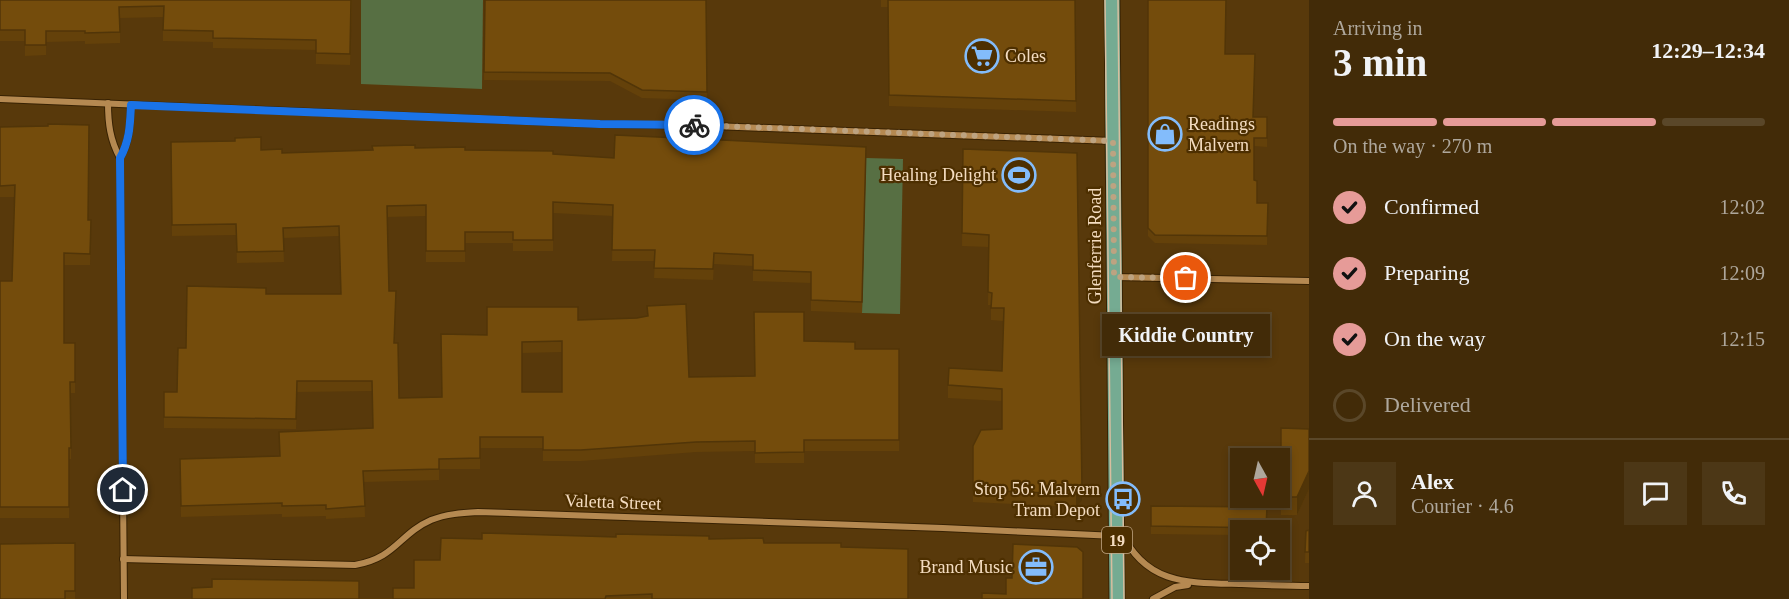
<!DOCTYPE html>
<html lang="en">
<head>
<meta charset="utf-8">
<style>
	body { margin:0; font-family:"Times New Roman",serif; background:#4c3716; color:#f1f3f6; height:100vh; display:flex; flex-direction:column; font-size:22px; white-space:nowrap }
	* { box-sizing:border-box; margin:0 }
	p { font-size:20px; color:#aea79c }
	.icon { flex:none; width:33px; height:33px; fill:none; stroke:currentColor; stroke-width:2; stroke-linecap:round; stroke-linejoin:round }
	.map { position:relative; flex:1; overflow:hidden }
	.side { display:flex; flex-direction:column; background:#422b08; width:480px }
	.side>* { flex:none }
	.needle { width:39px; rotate:172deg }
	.controls { position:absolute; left:1230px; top:448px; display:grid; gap:12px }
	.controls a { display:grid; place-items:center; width:60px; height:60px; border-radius:0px; background:#422b08; box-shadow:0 3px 9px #0003,0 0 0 2px #5a4729; font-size:30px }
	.pin { position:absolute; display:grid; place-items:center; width:51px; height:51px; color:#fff; margin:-26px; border:3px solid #fff; border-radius:50%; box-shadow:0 2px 6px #0007 }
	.courier { position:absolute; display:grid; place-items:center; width:60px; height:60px; margin:-30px; border:4px solid #1a73e8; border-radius:50%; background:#fff; color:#222; box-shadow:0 2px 8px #0007 }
	.bubble { position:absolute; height:42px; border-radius:0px; background:#422b08; box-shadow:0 3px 9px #0003,0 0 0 2px #5a4729; font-size:20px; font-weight:700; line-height:42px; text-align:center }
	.head em { font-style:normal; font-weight:700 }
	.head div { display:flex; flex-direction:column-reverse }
	.head { display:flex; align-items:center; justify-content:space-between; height:102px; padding:0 24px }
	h1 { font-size:39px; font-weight:700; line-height:45px }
	.bar { display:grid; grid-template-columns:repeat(4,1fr); gap:9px 6px; align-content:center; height:72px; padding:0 24px }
	.bar i { height:8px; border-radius:4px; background:#5a4729 }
	.bar .current { background:#e69b98 }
	.bar p { grid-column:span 4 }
	.line { display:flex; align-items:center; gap:15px; padding:0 24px; border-top:2px solid #5a4729 }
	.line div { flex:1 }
	.round { display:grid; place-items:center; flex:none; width:63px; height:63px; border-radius:0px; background:#4c3716 }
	ol { padding:0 24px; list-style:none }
	li { display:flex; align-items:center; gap:18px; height:66px }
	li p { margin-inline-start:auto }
	li .icon { padding:6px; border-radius:50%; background:#e69b98; color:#111; stroke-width:4 }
	li:last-child { color:#aea79c }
	li i { width:33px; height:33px; border:3px solid #5a4729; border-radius:50% }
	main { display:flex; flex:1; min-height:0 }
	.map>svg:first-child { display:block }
</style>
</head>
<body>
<main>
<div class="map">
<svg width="1309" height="599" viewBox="0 0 1309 599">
	<rect width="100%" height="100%" fill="#58390b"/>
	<!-- green -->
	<g fill="#576f43">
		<polygon points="361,0 483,0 482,89 361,84"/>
		<polygon points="866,158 903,159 900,314 862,313"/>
	</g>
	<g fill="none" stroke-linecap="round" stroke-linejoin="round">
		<!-- minor casing -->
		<g stroke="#382203" stroke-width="8">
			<g id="minor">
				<polyline points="0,99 600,124 713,126 1113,141"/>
				<path d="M108 103C108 123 110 140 120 158L124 599"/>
				<path d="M120 158C130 141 130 124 131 105"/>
				<polyline points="1115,277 1309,281"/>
				<path d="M1121 531C1145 585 1189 583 1239 584 1263 585 1286 586 1309 586"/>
				<path d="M123 559 355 565C396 558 399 534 431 520 446 514 462 513 478 512L943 528 1116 536"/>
				<polyline points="1153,599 1175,587 1188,585"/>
			</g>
		</g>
		<!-- primary casing -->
		<g stroke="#382203" stroke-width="17">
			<polyline id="primary" points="1112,0 1117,599"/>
		</g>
		<!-- minor -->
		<use href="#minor" stroke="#b58951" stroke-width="6"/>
		<!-- primary -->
		<use href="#primary" stroke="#75ab92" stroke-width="15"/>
		<!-- tram -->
		<g stroke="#d7be9f" stroke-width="1.5">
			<polyline points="1105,0 1112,599"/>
			<polyline points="1118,0 1124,599"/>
		</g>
	</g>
	<!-- wall -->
	<g fill="#64410a" fill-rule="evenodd">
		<polygon points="0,0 352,0 350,65 316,64 316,50 213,48 213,42 163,41 163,17 120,18 120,43 85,44 85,41 46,42 46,55 25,56 25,41 0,41"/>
		<polygon points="485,0 706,0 707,100 642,98 610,81 484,80"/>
		<polygon points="881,0 1075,0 1076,112 889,106 888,7 881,7"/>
		<polygon points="1148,0 1225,54 1253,117 1267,117 1267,147 1254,146 1254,180 1257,203 1268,203 1267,245 1155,243 1148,236"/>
		<polygon points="0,127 88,220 91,220 90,265 64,265 64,343 75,343 75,393 71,393 71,459 69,459 69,518 0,518 0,281 12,281 14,197 0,197"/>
		<path d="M171 142 261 150 282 153 373 150 415 148 614 158 866 147 862 313 811 311V283L753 281V266L714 264 713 280 654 278 655 261H612L613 216 553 213V251H513V243H465V262H426V216L387 217 389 291 395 343 399 398 442 397 487 335 578 320 637 318 647 316V306L689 377 754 376 804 341 855 349H899V451H804V463H755V451L696 452 581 461H543V448H480V469H439V480L364 482 365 517 326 519V516L282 517V514L181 517 180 459 280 456 373 428 372 391 297 392 296 429 164 428V392H177L186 348 266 294H341L339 236 283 238 284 262 237 263 236 235 172 236ZM562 352V392H522V353Z"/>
		<polygon points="963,149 1082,501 1076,507 973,502 973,446 1002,429 1002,401 948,398 948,385 1002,371 1003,321 991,320 991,305 988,305 989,247 962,246"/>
		<polygon points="1281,428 1309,429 1309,489 1297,515 1281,515"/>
		<polygon points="1151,506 1267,507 1266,531 1240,531 1240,535 1151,534"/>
		<polygon points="1309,530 1309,563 1305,563 1306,531"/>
		<polygon points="482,539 709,539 841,547 908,599 393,599 414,588 440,560"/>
		<polygon points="75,543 75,599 0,599"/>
	</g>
	<!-- shaded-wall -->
	<g fill="#513508">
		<polygon points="1309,471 1309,489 1297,515 1297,497"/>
		<polygon points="1082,489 1082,501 1076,507 1076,494"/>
	</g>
	<!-- building -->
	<g fill="#744c0c" stroke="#513508" stroke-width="1.5" fill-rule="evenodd">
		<polygon points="0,0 351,0 350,54 316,53 316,40 213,38 213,31 163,30 164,6 119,7 120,32 85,33 85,31 46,31 46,45 25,45 25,30 0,30"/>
		<polygon points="485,0 706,0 707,92 642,90 610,73 484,72"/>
		<polygon points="888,0 1075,0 1076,101 889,95"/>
		<polygon points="1148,0 1226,0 1225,54 1255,54 1253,117 1267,117 1267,138 1254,138 1254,180 1257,181 1257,203 1268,203 1267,236 1155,235 1148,228"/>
		<polygon points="48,124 89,125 88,220 91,220 90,254 64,253 64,343 75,343 75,382 70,382 71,448 69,448 69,507 0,507 0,281 12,281 15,185 0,186 0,127 48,126"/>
		<path d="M615 135 866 147 862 302 811 300V272L753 270V255L714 253 713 269 654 268 655 250H612L613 205 553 202V240H513V232H465V251H426V205L387 206 389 291H396L394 343H398L399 398 442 397 441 334 487 335V307H578V320L637 318 648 316 647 306 686 304 689 377 755 376 754 312H804V341L855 342V349H899V440H804V452L755 453V441L696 442 581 450H543V437H480V458L439 459V469L363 471 365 506 326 509V505L282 506V503L181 506 180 459 280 456 279 432 373 428 372 381H297L296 419 164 417V392H177L178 348H186L187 286 266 288V294H341L339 226 283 228 284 251 237 252 236 224 172 225 171 142 235 141V138L261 137V150L282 149V153L373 150 372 146 415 145V148L465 147V150L553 151V154L614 158ZM562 341V392H522V342Z"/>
		<polygon points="963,149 1077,153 1082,489 1076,494 973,490 973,446 981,430 1002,429 1002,389 948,385 949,368 1002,371 1004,308 991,308 992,293 988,292 989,235 962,233"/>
		<polygon points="1281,428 1309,429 1309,471 1297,497 1281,497"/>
		<polygon points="1151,506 1267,507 1266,528 1151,526"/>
		<polygon points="1309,530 1309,552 1305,552 1306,531"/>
		<polygon points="482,533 616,537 616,534 709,536 709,539 763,538 764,543 841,543 841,547 908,549 908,599 652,599 652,594 606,596 605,599 393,599 393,588 414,588 414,560 440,560 441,538 482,539"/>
		<polygon points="75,543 75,591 65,591 65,599 0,599 0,544"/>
		<polygon points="1013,544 1077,547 1083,552 1083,599 982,599 982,593 1006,594 1006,578 1012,578"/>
		<polygon points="212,579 359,581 359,599 192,599 192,588 212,587"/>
	</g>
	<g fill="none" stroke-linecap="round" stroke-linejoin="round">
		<!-- done -->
		<polyline stroke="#bda381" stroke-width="6" stroke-dasharray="0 10.8" points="694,125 1113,141 1114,277 1186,278"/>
		<!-- route -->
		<path stroke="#1a73e8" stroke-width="8" d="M123 490 120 158C130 140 130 124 131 105L600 124 694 125"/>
	</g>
	<!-- icons -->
	<defs>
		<g id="supermarket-ring" transform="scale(1.725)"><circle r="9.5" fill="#4d2f00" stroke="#83bcfb" stroke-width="1.5"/><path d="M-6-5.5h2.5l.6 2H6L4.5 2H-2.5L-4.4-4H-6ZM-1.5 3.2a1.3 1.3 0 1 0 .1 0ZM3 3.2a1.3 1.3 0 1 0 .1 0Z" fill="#83bcfb"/></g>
		<g id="shop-ring" transform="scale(1.725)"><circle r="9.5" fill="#4d2f00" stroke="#83bcfb" stroke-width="1.5"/><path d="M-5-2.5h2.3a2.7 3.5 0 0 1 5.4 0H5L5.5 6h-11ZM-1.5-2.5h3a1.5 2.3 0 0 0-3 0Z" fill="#83bcfb"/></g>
		<g id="stadium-ring" transform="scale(1.725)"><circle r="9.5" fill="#4d2f00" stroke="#83bcfb" stroke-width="1.5"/><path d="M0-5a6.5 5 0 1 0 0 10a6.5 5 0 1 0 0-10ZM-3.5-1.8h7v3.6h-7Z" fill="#83bcfb"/></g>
		<g id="bus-ring" transform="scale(1.725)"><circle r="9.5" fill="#4d2f00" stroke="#83bcfb" stroke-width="1.5"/><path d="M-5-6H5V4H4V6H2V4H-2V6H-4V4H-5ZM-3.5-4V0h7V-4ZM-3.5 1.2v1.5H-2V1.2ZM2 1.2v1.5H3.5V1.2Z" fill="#83bcfb"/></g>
		<g id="office-ring" transform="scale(1.725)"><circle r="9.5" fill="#4d2f00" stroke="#83bcfb" stroke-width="1.5"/><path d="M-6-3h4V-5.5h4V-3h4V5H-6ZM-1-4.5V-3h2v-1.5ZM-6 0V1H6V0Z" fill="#83bcfb"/></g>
	</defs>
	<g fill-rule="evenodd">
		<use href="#supermarket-ring" x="982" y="56"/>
		<use href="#shop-ring" x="1165" y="134"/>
		<use href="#stadium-ring" x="1019" y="175"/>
		<use href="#bus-ring" x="1123" y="499"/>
		<use href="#office-ring" x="1036" y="567"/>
	</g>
	<g text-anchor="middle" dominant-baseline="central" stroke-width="4.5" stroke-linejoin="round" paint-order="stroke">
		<!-- shield labels -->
		<rect fill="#4d2f00" stroke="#c2a886" stroke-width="1.5" x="1102" y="527" width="30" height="26" rx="4.5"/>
		<g font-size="16" font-weight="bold" fill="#f4dcc0">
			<text x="1117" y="540">19</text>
		</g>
		<!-- poi labels -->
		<g font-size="18" fill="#f4dcc0" stroke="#4d2f00" text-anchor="end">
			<text x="1005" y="56" text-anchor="start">Coles</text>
			<text x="1188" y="124" text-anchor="start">Readings<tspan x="1188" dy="21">Malvern</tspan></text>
			<text x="996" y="175">Healing Delight</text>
			<text x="1100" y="489">Stop 56: Malvern<tspan x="1100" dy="21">Tram Depot</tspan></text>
			<text x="1013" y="567">Brand Music</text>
		</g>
		<!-- street labels -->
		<g font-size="18" fill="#f4dcc0" stroke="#4d2f00">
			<text transform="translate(1095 246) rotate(-90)">Glenferrie Road</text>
			<text transform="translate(613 502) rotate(2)">Valetta Street</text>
		</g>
	</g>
</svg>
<div class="controls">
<a><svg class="needle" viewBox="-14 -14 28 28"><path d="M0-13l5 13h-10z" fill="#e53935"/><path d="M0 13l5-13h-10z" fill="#aea79c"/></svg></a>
<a><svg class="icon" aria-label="locate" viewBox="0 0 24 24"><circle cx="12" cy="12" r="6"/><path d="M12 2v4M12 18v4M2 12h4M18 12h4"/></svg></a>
</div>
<div class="pin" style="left:1186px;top:278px;background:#ea580c"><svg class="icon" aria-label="bag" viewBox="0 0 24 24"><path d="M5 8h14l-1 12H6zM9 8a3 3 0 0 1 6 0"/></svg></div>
<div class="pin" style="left:123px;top:490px;background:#1f2937"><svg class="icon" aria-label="home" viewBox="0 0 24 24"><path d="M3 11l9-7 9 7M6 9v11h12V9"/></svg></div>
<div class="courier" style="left:694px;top:125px"><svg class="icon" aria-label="bike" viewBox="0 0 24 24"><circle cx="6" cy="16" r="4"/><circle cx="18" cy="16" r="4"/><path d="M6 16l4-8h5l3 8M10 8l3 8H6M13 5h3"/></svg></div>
<div class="bubble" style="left:1102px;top:314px;width:168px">Kiddie Country</div>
</div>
<section class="side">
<div class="head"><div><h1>3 min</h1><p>Arriving in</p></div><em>12:29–12:34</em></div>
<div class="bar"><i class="current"></i><i class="current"></i><i class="current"></i><i></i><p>On the way · 270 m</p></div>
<ol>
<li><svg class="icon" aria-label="check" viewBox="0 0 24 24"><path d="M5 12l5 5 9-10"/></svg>Confirmed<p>12:02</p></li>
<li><svg class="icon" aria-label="check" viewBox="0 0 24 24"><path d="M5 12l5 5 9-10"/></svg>Preparing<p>12:09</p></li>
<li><svg class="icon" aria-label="check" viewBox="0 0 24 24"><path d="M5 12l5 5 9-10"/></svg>On the way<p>12:15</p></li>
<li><i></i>Delivered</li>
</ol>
<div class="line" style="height:108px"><a class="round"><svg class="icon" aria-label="person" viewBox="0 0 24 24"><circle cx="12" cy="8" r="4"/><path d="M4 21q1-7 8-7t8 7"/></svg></a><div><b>Alex</b><p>Courier · 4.6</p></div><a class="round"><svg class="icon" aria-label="chat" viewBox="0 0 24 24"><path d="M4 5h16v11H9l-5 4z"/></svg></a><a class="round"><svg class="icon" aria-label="phone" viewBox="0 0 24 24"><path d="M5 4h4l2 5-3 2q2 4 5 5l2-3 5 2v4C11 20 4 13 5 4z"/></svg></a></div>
</section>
</main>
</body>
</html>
